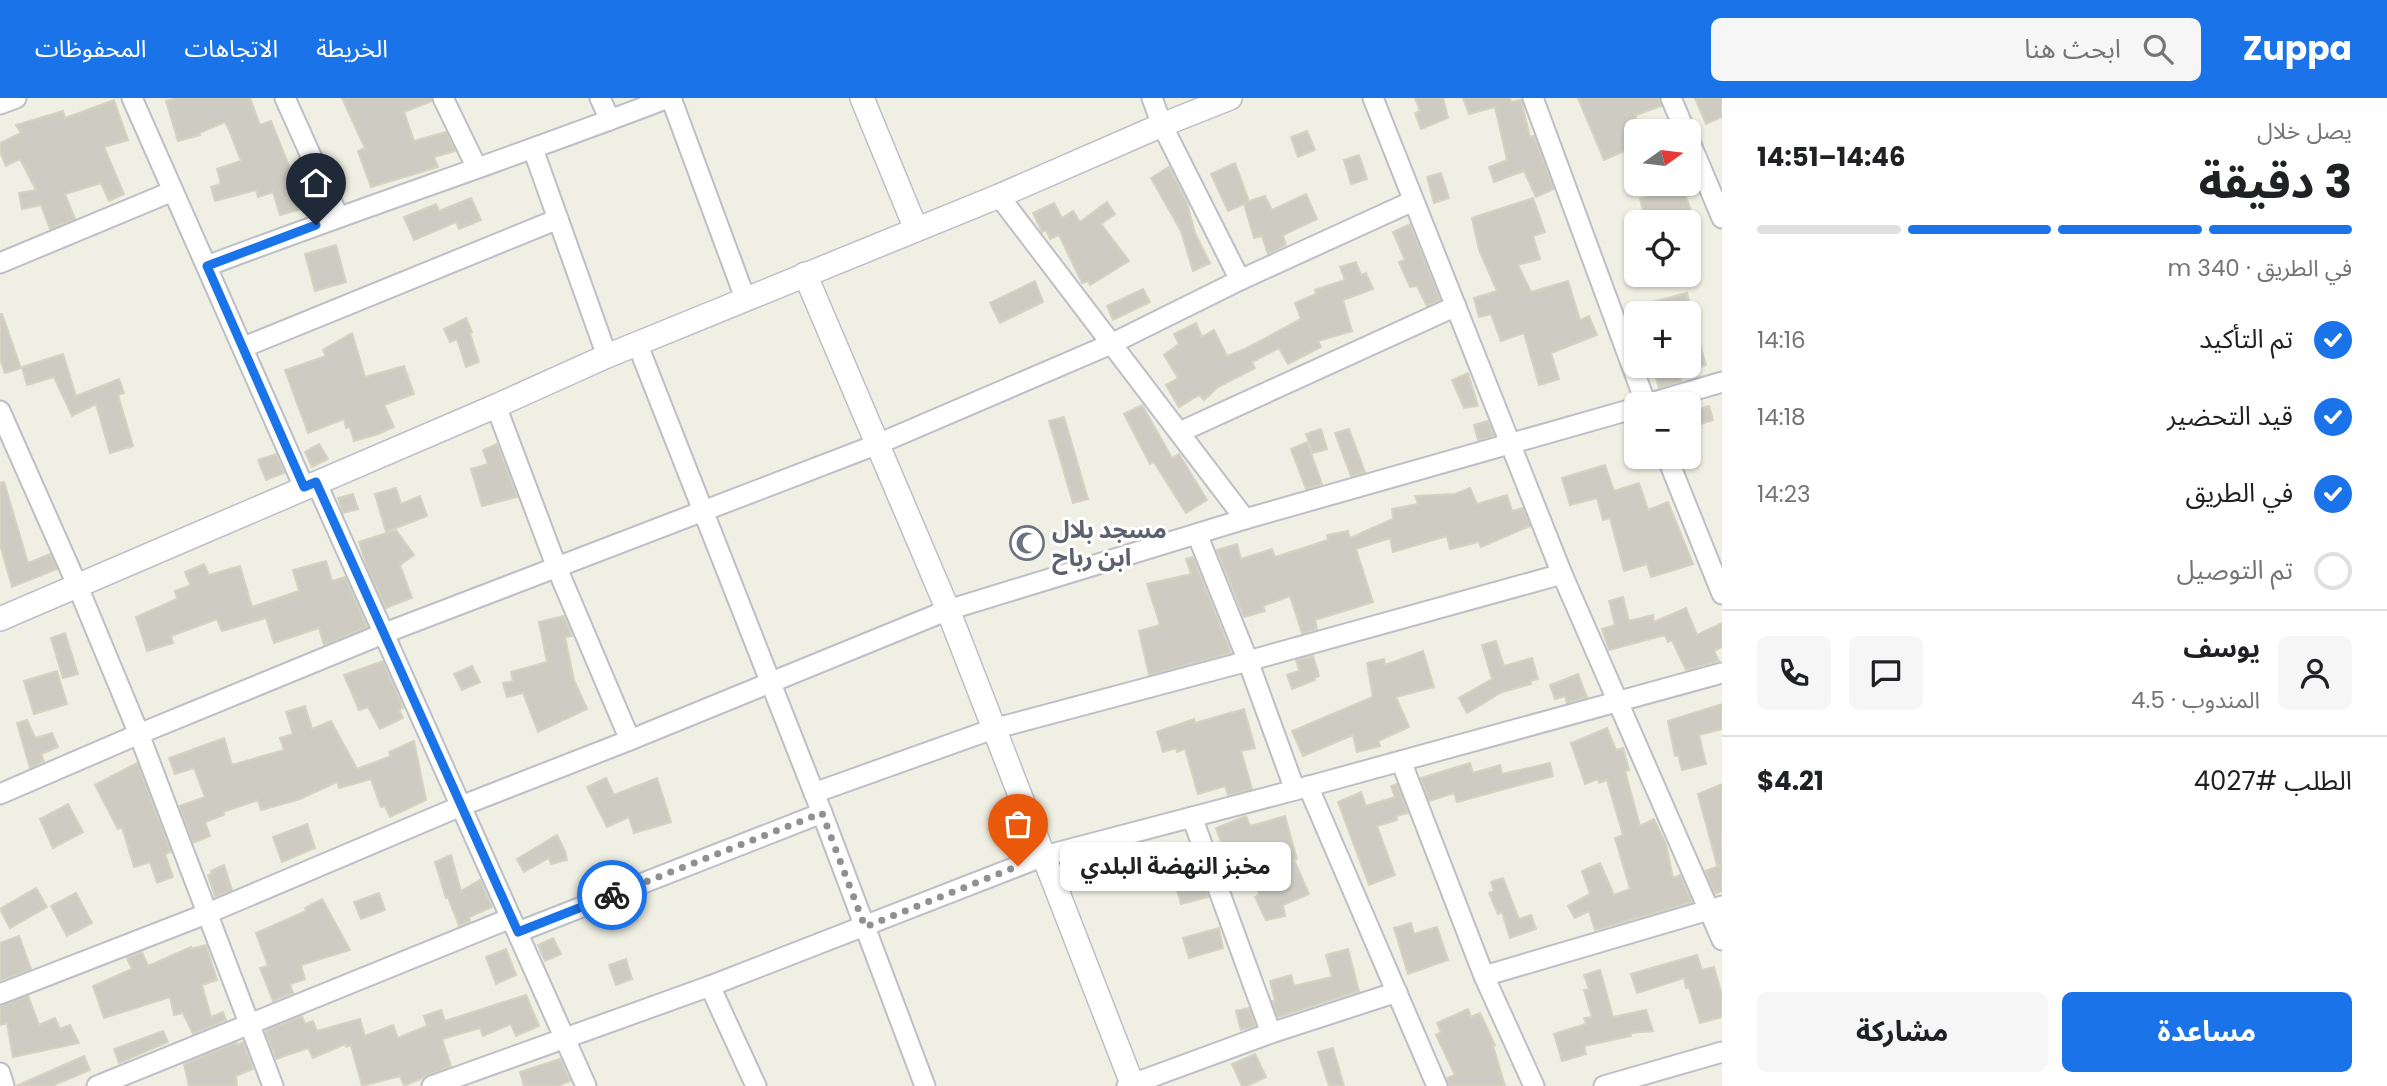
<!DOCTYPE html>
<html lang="ar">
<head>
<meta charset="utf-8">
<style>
	body { margin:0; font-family:Poppins,"Noto Sans Arabic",sans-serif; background:#f6f6f6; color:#202124; direction:rtl; height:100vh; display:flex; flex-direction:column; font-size:26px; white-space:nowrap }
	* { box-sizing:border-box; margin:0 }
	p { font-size:23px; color:#757577 }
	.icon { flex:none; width:38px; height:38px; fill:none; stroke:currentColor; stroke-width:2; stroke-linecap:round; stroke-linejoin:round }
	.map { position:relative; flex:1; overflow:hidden; direction:ltr }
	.side { display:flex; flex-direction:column; background:#fff; width:665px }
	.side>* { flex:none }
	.needle { width:46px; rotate:76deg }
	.controls { position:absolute; left:1624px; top:21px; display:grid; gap:14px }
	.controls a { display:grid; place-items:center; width:77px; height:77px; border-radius:10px; background:#fff; box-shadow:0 2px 5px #0004; font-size:35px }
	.pin { position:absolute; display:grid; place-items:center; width:60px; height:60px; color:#fff; margin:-72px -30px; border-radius:50% 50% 50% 0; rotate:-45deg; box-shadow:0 0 7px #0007 }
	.pin .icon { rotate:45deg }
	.courier { position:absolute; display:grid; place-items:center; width:70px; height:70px; margin:-35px; border:5px solid #1a73e8; border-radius:50%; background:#fff; color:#222; box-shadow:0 2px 9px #0007 }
	.bubble { position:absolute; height:49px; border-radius:10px; background:#fff; box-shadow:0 2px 5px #0004; font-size:23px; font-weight:700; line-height:49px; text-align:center; direction:rtl }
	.headline em { font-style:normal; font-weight:700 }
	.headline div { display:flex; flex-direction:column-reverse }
	.headline { display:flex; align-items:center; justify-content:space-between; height:119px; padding:0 35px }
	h1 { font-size:46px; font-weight:700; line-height:52px }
	.bar { display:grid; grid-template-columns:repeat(4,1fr); gap:10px 7px; align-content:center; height:84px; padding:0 35px }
	.bar i { height:9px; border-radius:5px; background:#e0e0e0 }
	.bar .selected { background:#1a73e8 }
	.bar p { grid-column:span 4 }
	.line { display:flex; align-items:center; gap:18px; padding:0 35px; border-top:2px solid #e0e0e0 }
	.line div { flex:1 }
	.round { display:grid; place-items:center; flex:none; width:74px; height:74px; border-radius:10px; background:#f6f6f6 }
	ol { padding:0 35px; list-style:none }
	li { display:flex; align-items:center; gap:21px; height:77px }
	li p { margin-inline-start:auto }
	li .icon { padding:7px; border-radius:50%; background:#1a73e8; color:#fff; stroke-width:4 }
	li:last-child { color:#757577 }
	li i { width:38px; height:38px; border:4px solid #e0e0e0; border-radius:50% }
	.primary-button { display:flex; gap:14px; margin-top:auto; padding:14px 35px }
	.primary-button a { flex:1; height:80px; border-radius:10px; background:#1a73e8; color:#fff; font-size:28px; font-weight:700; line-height:80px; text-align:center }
	.primary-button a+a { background:#f6f6f6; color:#202124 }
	header { display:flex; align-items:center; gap:42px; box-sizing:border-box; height:98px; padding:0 35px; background:#1a73e8; color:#fff }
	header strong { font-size:33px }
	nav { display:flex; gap:38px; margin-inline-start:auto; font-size:24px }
	.search { width:490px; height:63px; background:#f6f6f6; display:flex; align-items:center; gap:18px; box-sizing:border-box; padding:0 24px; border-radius:10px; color:#757577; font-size:26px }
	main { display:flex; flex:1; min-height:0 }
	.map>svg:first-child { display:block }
</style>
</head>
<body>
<header>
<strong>Zuppa</strong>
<div class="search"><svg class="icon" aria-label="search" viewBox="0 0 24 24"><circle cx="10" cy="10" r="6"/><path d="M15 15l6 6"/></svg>ابحث هنا</div>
<nav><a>الخريطة</a><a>الاتجاهات</a><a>المحفوظات</a></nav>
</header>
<main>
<section class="side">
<div class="headline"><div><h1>3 دقيقة</h1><p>يصل خلال</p></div><em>14:46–14:51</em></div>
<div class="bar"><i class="selected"></i><i class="selected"></i><i class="selected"></i><i></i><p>في الطريق · 340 m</p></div>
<ol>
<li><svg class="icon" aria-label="check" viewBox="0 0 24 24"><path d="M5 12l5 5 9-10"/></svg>تم التأكيد<p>14:16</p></li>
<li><svg class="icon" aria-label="check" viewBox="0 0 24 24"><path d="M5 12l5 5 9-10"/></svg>قيد التحضير<p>14:18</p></li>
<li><svg class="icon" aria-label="check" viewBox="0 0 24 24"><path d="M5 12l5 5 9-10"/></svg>في الطريق<p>14:23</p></li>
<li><i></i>تم التوصيل</li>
</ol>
<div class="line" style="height:126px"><a class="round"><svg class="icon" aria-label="person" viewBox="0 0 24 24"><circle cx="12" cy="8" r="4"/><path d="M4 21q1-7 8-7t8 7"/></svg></a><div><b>يوسف</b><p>المندوب · 4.5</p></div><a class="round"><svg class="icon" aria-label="chat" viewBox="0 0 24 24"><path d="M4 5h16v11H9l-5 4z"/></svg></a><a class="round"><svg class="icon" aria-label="phone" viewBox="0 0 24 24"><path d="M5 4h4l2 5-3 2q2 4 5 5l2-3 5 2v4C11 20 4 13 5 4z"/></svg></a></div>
<div class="line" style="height:91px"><div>الطلب #4027</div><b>$4.21</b></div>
<div class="primary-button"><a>مساعدة</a><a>مشاركة</a></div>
</section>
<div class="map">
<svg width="1722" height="988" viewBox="0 0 1722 988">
	<rect width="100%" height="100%" fill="#efefe3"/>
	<!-- building -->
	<g fill="#cdcbc2" stroke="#d5d3c0" stroke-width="2">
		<polygon points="177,0 250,0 260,27 271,23 295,83 293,84 301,111 280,117 273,94 258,99 256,92 215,103 211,89 221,86 217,71 241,63 229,32 225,24 199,35 200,37 178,43 166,3"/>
		<polygon points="342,0 431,0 432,3 404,14 414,43 446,34 455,53 434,59 438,69 371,89 358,53 365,50"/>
		<polygon points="1415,0 1443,0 1448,20 1421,31 1415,15 1420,13"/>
		<polygon points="1463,0 1510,0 1511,4 1521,2 1530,39 1534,38 1554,91 1536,99 1524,73 1494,84 1489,69 1507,62 1495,9 1469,16"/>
		<polygon points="1578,0 1659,0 1661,8 1636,17 1636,48 1604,62"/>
		<polygon points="1695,0 1722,0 1722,19 1706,26"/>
		<polygon points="114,2 128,42 104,49 124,96 109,103 101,85 65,96 75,121 50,131 41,107 22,111 19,95 36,92 20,61 6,68 0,54 0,45 21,35 16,27 63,13 65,20"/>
		<polygon points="1307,33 1315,52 1298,59 1291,39"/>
		<polygon points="1359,57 1367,81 1351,86 1344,62"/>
		<polygon points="1235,65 1249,103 1265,98 1272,112 1306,96 1317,121 1283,137 1286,147 1268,156 1262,138 1254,140 1244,106 1228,113 1211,76"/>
		<polygon points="1169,69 1187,105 1195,135 1210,165 1193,173 1181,133 1151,80"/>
		<polygon points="1441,75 1449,100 1434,105 1427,79"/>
		<polygon points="1682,88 1695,124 1646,124 1640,101"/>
		<polygon points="471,100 481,122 459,131 456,124 414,142 404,119 436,106 439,113"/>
		<polygon points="1533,100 1545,134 1533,138 1540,161 1518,167 1531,194 1568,183 1580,222 1589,218 1597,237 1551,255 1559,281 1539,287 1524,235 1501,243 1491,216 1479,219 1474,200 1497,193 1479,152 1472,120"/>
		<polygon points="1107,104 1115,116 1101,126 1129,163 1090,187 1088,183 1082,185 1059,137 1050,141 1046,132 1042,134 1033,115 1054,105 1062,120 1073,113 1080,124"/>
		<polygon points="1410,126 1440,202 1427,208 1417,188 1410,189 1399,164 1405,162 1393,134"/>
		<polygon points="336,147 346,184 315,193 305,156"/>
		<polygon points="1356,164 1361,177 1366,175 1373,191 1343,202 1352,233 1318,243 1321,249 1288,266 1279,250 1252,264 1255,270 1218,289 1204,302 1199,297 1179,309 1166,287 1178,280 1164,257 1179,246 1174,236 1196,225 1202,239 1214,232 1227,258 1245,251 1301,221 1295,205 1316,196 1315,192 1345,182 1340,169"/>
		<polygon points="1035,183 1043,204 1000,225 990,205"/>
		<polygon points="1143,191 1150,204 1113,222 1107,208"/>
		<polygon points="1687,195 1692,215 1630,215 1629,210"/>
		<polygon points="0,216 2,216 21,270 5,275 0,261"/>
		<polygon points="466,220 472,234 470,235 479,264 466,269 457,241 450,244 444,231"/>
		<polygon points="1693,222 1706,267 1689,272 1689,223"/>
		<polygon points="352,235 365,279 404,268 414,296 384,307 394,329 378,336 354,343 350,329 346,330 344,321 308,335 285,272 326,258 323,252"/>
		<polygon points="63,256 76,298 119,281 124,295 118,297 133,348 110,355 96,306 72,318 54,279 27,287 22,269"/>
		<polygon points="1677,268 1681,283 1659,290 1654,274"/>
		<polygon points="1468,275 1478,308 1464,310 1452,282"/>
		<polygon points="1142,307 1172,360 1179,356 1207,402 1186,415 1154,364 1150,366 1124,316"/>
		<polygon points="1709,308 1713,322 1695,328 1690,314"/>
		<polygon points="1064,319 1088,401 1073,405 1049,323"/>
		<polygon points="1488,323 1494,338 1478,342 1474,327"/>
		<polygon points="1321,331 1327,351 1313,355 1306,336"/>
		<polygon points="1349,331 1365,374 1351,378 1335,335"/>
		<polygon points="1307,344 1322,386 1306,391 1291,351"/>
		<polygon points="319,346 328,361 312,369 305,354"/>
		<polygon points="497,346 517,399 482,408 471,371 488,366 483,352"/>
		<polygon points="276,356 284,375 266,382 258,362"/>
		<polygon points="1605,367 1614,393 1639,385 1648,412 1668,404 1693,466 1651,479 1647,466 1624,473 1610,420 1603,422 1597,400 1570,407 1562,380"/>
		<polygon points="4,384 28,465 50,456 57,471 12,489 0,446 0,385"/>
		<polygon points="396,390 401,406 420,398 427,418 386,434 375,396"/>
		<polygon points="1470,390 1477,406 1507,397 1512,413 1523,410 1530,428 1481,449 1479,444 1450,451 1447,438 1393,454 1390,440 1356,451 1373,504 1315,522 1317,531 1302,535 1290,498 1263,508 1265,513 1244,519 1217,452 1237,446 1241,461 1272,451 1275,459 1328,442 1327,437 1348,433 1350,440 1393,421 1392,411 1418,406 1415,398 1455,396"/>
		<polygon points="353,396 358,411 343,415 338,400"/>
		<polygon points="396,432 414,457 400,467 412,500 386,510 367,469 359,444"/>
		<polygon points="1193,459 1231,555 1149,577 1139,533 1160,527 1147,486 1191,476 1186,461"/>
		<polygon points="326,463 332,483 345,479 367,529 324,547 319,530 274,545 266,520 222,533 217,521 171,538 173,545 147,553 136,519 177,501 175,493 189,488 190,486 185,474 204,466 209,477 240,468 252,509 299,493 293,472"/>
		<polygon points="1623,499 1629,523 1653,517 1654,524 1686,510 1697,537 1722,525 1722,549 1714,553 1719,563 1686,572 1672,542 1668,544 1665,537 1609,552 1602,531 1615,527 1609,503"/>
		<polygon points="564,518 572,538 565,539 574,582 587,611 538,634 523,595 507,599 503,585 513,583 511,574 547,564 539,524"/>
		<polygon points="65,535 78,576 63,580 51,540"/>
		<polygon points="1496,543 1504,568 1532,560 1538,581 1530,583 1531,586 1502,594 1467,615 1459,600 1492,581 1482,547"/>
		<polygon points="1423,553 1434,589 1396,599 1409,629 1378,643 1380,648 1357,654 1353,637 1303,658 1292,633 1373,599 1367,565 1384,561 1385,567"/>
		<polygon points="1313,558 1319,578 1314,580 1315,582 1292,591 1287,577 1299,573 1296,562"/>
		<polygon points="383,563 403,610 399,611 403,620 380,631 368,609 359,612 344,577"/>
		<polygon points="472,568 480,584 462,592 454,576"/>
		<polygon points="57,573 67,606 34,616 24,583"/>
		<polygon points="1578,576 1587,599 1567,605 1565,598 1555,601 1550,587"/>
		<polygon points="1722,606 1722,631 1699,637 1706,666 1682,672 1678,657 1675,658 1668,623"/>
		<polygon points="305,608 312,631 331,623 357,671 391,658 389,654 414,643 426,702 390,719 385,708 381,709 371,681 339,690 337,684 300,701 261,712 258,702 223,714 224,717 205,724 210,738 193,745 179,708 205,699 194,670 175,676 169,660 224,640 232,667 284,652 280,640 293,636 286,614"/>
		<polygon points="1244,611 1255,650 1241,653 1252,691 1228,697 1225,688 1198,696 1185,651 1177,654 1176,650 1163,654 1157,634 1194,621 1195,625"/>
		<polygon points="27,622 35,640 52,635 58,649 41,656 44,663 30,670 17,625"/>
		<polygon points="1607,630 1616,652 1623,650 1629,672 1625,673 1640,728 1654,721 1666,746 1673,780 1680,777 1692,804 1595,832 1589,813 1575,820 1568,808 1590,796 1582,773 1600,765 1614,797 1630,791 1615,740 1623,737 1607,682 1599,685 1598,681 1585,686 1571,645"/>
		<polygon points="137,665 171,754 165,756 173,779 157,785 150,764 134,769 122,729 118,731 95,687"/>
		<polygon points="1470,665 1473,675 1500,667 1502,676 1550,665 1553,678 1457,704 1454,695 1429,703 1421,680"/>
		<polygon points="606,680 614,697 657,680 671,724 634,735 629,719 607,729 587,689"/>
		<polygon points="1397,686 1408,715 1396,718 1397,722 1377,728 1395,777 1369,787 1338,704 1361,694 1366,708 1395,699 1391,688"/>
		<polygon points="1722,686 1722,767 1717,767 1698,696"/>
		<polygon points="68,706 83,734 53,750 40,721"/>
		<polygon points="1246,718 1250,728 1285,718 1297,761 1294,762 1309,796 1283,807 1285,818 1266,822 1255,799 1259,797 1250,758 1229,766 1216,730"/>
		<polygon points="307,726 315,750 282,764 273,739"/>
		<polygon points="557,737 565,753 567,762 551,766 549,760 524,774 517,761"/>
		<polygon points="451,757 461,793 480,782 492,809 469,819 470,823 459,828 448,799 446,800 435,764"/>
		<polygon points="224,767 232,792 215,799 208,777 212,776 211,773"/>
		<polygon points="1722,767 1722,793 1715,796 1705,773"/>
		<polygon points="1503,780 1519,821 1531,817 1536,831 1510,840 1502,814 1498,816 1489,795 1494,793 1491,784"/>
		<polygon points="1203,785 1208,799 1181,806 1177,793"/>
		<polygon points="36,790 47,809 10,830 0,811"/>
		<polygon points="76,795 92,825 67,838 51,808"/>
		<polygon points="379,795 385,812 361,821 354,804"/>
		<polygon points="322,801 350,852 301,867 305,881 290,886 293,895 273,903 260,870 268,868 256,835 306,813 305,810"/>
		<polygon points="1411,825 1414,836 1437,829 1448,862 1408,876 1394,830"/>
		<polygon points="1219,830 1223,850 1189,860 1183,840"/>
		<polygon points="19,838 31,871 0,883 0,845"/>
		<polygon points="553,840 561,856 545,863 538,847"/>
		<polygon points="206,847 217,882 202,887 211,919 223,914 226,922 193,936 183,915 174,917 170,899 104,920 93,888 132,871 127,860 142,854 148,868 191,849 191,851"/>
		<polygon points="506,851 516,877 496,886 486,859"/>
		<polygon points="1348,851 1359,893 1278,919 1272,903 1275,903 1270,883 1291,877 1294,888 1332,879 1326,857"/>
		<polygon points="1697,857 1702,872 1714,869 1722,897 1722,919 1700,925 1689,889 1686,890 1684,880 1637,895 1631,876"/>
		<polygon points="626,861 632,881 616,887 609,867"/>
		<polygon points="1600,872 1613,919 1646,912 1653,933 1631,935 1631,938 1584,948 1586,956 1562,963 1554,936 1586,926 1584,920 1592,919 1584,892 1589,891 1584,877"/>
		<polygon points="526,897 539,928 516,938 511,926 483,938 480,930 442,941 451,968 404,988 400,978 362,988 351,947 346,949 345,946 313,960 308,950 276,961 266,935 267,932 302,918 305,926 313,923 317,933 360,921 365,938 393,927 398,940 427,928 424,918 441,912 445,923"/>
		<polygon points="28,898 39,927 55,920 60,931 70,927 79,945 13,959 7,925 0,927 0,908"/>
		<polygon points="1249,910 1255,928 1241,932 1236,913"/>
		<polygon points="1468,911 1471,919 1480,915 1495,947 1493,948 1505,988 1449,988 1447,980 1455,977 1436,937 1441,934 1437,925"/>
		<polygon points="163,933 168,944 119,965 114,951"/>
		<polygon points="243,944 253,971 236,978 237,988 189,988 184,966 236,945 237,947"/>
		<polygon points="1333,950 1344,988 1329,988 1318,954"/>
		<polygon points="1255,956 1266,979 1247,988 1242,988 1232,966"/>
		<polygon points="84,958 90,972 52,988 16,988"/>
		<polygon points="560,961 570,983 558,988 524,988 520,974"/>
	</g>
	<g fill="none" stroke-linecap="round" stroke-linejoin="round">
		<!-- minor casing -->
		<g stroke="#bdbfc6" stroke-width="23">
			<g id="minor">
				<polyline points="132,0 304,389"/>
				<polyline points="285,0 338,118"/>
				<polyline points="443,0 477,70"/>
				<polyline points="600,0 610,22"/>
				<polyline points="671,0 745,200"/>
				<polyline points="1152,0 1162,27 1240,182"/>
				<polyline points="1373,0 1562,476 1722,842"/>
				<polyline points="1533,0 1646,306"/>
				<polyline points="1671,0 1685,33"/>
				<polyline points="0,6 16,0"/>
				<polyline points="1689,42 1722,120"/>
				<polyline points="533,51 607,258"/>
				<polyline points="999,98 1245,421"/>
				<polyline points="0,165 173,93"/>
				<path d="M207 168C360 110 515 59 668 0"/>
				<polyline points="637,245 822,715 925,988"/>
				<polyline points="244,249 558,121"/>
				<polyline points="1647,306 1722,284"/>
				<polyline points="496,308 557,470 630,642"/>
				<polyline points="0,313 78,489 139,636 273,988"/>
				<polyline points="1180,334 1456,208"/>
				<polyline points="1667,359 1722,496"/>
				<polyline points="316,384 586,988"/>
				<polyline points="1197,436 1248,563 1295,692"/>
				<polyline points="1401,663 1484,878 1534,988"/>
				<polyline points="1308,688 1437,988"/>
				<polyline points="814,695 993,631 1248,563 1562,476"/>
				<polyline points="0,696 139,636 385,535 878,346 1111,246 1240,182 1413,103"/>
				<polyline points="1192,719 1271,935"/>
				<polyline points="518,834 822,715"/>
				<polyline points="1484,878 1722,808"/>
				<polyline points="710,888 756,988"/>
				<polyline points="0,896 206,816 461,708 630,642 948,512 1245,421 1636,310"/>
				<polyline points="0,975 4,988"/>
				<polyline points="97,988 511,820"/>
				<polyline points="432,988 710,888 1044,758 1295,692 1722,575"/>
				<polyline points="1127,988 1271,935 1397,894"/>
				<polyline points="1604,988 1722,954"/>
			</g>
		</g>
		<!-- tertiary casing -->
		<g stroke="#bdbfc6" stroke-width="26">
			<g id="tertiary">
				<polyline points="862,0 916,131"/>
				<polyline points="805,176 948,512 1133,988"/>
				<polyline points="0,521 496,308 607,258 999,98 1162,27 1230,0"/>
			</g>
		</g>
		<!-- minor -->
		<use href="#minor" stroke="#fff" stroke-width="19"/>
		<!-- tertiary -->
		<use href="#tertiary" stroke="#fff" stroke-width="23"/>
	</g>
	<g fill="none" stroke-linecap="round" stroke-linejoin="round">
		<!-- done -->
		<polyline stroke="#8f9091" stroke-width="7" stroke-dasharray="0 12.6" points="612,797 822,715 865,829 1018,768"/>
		<!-- route -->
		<polyline stroke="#1a73e8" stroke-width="9" points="316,127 207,168 304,389 316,384 518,834 612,797"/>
	</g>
	<!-- icons -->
	<defs>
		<g id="mosque-ring" transform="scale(1.75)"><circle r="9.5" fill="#fff" stroke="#6b7280" stroke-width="1.5"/><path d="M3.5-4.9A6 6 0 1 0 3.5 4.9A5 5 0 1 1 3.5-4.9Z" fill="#6b7280"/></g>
	</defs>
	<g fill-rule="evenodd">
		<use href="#mosque-ring" x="1027" y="445"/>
	</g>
	<g text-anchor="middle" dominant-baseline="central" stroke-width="6" stroke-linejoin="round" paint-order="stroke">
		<!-- worship labels -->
		<g font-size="24" font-weight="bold" fill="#5b616d" stroke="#fff" text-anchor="start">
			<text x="1052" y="431">مسجد بلال<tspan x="1052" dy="28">ابن رباح</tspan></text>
		</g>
	</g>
</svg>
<div class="controls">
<a><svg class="needle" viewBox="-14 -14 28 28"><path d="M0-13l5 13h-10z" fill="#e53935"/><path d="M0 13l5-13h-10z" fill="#757577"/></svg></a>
<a><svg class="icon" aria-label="locate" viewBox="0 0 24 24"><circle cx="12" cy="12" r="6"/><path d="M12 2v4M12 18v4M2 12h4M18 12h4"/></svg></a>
<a>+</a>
<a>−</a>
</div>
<div class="pin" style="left:1018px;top:768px;background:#ea580c"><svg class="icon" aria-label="bag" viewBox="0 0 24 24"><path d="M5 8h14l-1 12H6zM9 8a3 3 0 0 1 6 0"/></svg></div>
<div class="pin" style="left:316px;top:127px;background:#1f2937"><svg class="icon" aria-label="home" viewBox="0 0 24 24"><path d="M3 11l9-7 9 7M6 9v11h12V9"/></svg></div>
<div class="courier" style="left:612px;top:797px"><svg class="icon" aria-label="bike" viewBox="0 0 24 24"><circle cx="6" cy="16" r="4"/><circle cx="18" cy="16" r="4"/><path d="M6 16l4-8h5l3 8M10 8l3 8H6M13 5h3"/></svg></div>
<div class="bubble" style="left:1060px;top:744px;width:231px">مخبز النهضة البلدي</div>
</div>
</main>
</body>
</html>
